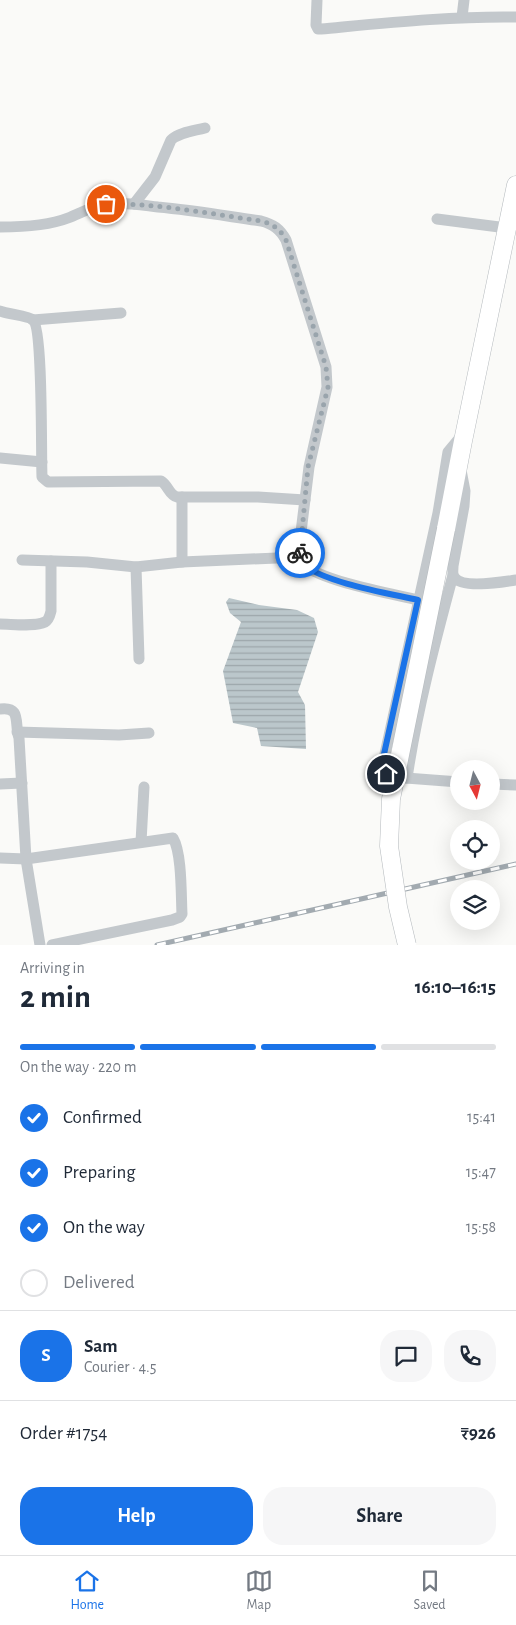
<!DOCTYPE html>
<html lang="en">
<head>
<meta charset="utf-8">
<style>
	body { margin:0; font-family:"Alegreya Sans",sans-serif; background:#f6f6f7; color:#1f2937; height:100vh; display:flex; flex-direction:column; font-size:19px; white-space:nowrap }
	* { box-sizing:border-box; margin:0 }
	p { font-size:16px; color:#747a83 }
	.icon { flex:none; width:28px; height:28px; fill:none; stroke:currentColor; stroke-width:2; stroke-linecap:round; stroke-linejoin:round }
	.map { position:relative; height:945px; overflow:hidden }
	.details { display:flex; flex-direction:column; background:#fff; flex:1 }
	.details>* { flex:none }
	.needle { width:32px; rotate:173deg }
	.fabs { position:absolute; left:450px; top:760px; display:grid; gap:10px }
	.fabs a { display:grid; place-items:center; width:50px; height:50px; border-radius:50%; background:#fff; box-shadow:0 5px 20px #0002; font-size:25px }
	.pin { position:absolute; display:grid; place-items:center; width:42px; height:42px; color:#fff; margin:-21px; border:2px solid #fff; border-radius:50%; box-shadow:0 1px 5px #0007 }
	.courier { position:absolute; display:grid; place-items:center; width:50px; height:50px; margin:-25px; border:4px solid #1a73e8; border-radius:50%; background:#fff; color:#222; box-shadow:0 1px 6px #0007 }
	.overview em { font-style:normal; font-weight:700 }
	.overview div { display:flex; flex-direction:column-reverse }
	.overview { display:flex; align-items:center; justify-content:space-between; height:85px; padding:0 20px }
	h1 { font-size:32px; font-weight:700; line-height:38px }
	.bar { display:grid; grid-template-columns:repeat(4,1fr); gap:8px 5px; align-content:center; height:60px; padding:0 20px }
	.bar i { height:6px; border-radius:4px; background:#e0e1e3 }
	.bar .active { background:#1a73e8 }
	.bar p { grid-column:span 4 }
	.line { display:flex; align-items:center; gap:12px; padding:0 20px; border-top:1px solid #e0e1e3 }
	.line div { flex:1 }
	.round { display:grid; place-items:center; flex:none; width:52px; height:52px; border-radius:20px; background:#f6f6f7 }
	ol { padding:0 20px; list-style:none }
	li { display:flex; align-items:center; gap:15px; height:55px }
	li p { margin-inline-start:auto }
	li .icon { padding:5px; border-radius:50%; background:#1a73e8; color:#fff; stroke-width:4 }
	li:last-child { color:#747a83 }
	li i { width:28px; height:28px; border:2px solid #e0e1e3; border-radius:50% }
	.primary-button { display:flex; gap:10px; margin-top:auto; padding:10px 20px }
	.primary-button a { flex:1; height:58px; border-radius:20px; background:#1a73e8; color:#fff; font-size:20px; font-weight:700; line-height:58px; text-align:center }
	.primary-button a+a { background:#f6f6f7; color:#1f2937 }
	.tabs { display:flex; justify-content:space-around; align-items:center; height:70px; border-top:1px solid #e0e1e3; background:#fff; font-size:14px; color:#747a83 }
	.tabs a { display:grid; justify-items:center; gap:2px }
	.tabs .active { color:#1a73e8 }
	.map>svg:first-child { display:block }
</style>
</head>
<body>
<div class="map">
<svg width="516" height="945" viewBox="0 0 516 945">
	<defs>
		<pattern id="water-rules" width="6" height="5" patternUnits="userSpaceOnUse" patternTransform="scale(1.25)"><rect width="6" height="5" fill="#bbc7cb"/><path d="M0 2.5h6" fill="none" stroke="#9ca6aa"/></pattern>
	</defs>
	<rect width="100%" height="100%" fill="#fafaf8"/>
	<!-- water -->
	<polygon fill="url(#water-rules)" points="229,598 259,605 297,610 314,618 318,632 298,692 305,705 306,749 261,746 257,728 233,723 223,671 241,622 230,613 226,602"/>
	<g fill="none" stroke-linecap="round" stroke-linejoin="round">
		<!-- primary casing -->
		<g stroke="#b5babe" stroke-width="19">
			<polyline id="primary" points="446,529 463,441 516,185"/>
		</g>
		<!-- minor -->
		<g stroke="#c3c8cc" stroke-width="11">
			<path d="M317 0 316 25 318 29H321C386 23 451 16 516 17"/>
			<polyline points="462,17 464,0"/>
			<path d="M134 204 155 177 171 140C180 132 194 131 205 128"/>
			<polyline points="437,219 507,228"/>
			<path d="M0 227C22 227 48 226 68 218 81 213 94 205 108 204 125 202 141 205 158 207 192 210 226 216 261 221 273 224 280 229 286 240L326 367 327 387 309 467 301 532 300 557 302 564C325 582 388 593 418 600"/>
			<path d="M0 311C7 314 29 316 33 320 43 329 41 456 42 477L48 482 161 481C168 485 169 495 177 497H258L305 500"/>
			<polyline points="33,320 121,313"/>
			<polyline points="0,458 42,462"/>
			<path d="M461 470 465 491 464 506 453 566C453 570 452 574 454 577 462 589 503 582 516 580"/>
			<polyline points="22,560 87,562 136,567 182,562 300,557"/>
			<polyline points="182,562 182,497"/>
			<polyline points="136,567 139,659"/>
			<path d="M0 624C12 624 35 627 45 622 49 620 50 615 51 611V561"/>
			<path d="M0 709C22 706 14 724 19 738L26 859 40 945"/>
			<polyline points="17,732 119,735 149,733"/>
			<path d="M407 778C417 710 435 642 453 575"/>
			<polyline points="459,782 406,778 386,774 384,770 385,754 438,513 448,452 463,434"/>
			<polyline points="0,784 22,783"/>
			<polyline points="491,784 516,785"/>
			<polyline points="141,842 144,787"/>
			<path d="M0 858 26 859 173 838C182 853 181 895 182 914L180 917 172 920 52 945"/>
		</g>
		<!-- primary -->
		<use href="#primary" stroke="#fff" stroke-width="18"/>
		<!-- rail casing -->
		<g stroke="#a2aab0" stroke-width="5">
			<polyline id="rail" points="157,945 516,864"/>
		</g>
		<!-- rail -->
		<use href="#rail" stroke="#fff" stroke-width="3" stroke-dasharray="9" stroke-linecap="butt"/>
		<!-- primary-bridge casing -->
		<g stroke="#b5babe" stroke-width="19" stroke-linecap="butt">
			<polyline id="primary-bridge" points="407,945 398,907 389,846 391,799 446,529"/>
		</g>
		<!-- primary-bridge -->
		<use href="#primary-bridge" stroke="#fff" stroke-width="18"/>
	</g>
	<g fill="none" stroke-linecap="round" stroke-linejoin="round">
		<!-- done -->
		<path stroke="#99a4ac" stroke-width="5" stroke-dasharray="0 9" d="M106 204C158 203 210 214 261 221 273 224 280 229 286 240L326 367 328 387 308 467 300 553"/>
		<!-- route -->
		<path stroke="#1a73e8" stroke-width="6" d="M300 553 302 564C326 583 387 593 418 600L384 754V770L386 774"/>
	</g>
</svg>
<div class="fabs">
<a><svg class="needle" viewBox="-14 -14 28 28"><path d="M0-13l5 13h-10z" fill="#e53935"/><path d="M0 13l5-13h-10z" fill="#747a83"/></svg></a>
<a><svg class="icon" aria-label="locate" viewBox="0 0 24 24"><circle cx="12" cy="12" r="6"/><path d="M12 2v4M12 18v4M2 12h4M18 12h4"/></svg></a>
<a><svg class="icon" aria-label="layers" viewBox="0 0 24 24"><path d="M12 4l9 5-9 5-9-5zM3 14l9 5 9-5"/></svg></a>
</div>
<div class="pin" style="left:106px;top:204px;background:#ea580c"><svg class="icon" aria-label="bag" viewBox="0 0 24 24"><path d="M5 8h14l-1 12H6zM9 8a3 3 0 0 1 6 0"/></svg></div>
<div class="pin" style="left:386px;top:774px;background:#1f2937"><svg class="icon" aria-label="home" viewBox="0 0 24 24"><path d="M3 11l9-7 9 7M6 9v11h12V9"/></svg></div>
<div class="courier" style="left:300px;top:553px"><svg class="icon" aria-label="bike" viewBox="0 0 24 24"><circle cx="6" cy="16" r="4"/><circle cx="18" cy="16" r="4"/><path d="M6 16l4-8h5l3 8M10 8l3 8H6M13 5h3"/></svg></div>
</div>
<section class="details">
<div class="overview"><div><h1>2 min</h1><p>Arriving in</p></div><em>16:10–16:15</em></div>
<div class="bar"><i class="active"></i><i class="active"></i><i class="active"></i><i></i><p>On the way · 220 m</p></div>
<ol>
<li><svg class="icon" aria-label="check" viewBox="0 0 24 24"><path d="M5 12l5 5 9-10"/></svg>Confirmed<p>15:41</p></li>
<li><svg class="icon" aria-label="check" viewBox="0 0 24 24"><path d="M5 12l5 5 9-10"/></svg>Preparing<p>15:47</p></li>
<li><svg class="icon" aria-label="check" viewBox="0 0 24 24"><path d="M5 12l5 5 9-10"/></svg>On the way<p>15:58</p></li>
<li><i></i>Delivered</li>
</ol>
<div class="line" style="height:90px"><b class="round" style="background:#1a73e8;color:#fff">S</b><div><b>Sam</b><p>Courier · 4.5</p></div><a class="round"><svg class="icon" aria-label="chat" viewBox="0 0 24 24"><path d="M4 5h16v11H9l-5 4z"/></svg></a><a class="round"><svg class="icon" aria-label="phone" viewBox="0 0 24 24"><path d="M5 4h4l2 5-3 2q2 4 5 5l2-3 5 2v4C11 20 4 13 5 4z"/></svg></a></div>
<div class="line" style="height:65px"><div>Order #1754</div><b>₹926</b></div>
<div class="primary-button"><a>Help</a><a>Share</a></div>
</section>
<nav class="tabs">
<a class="active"><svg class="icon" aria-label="home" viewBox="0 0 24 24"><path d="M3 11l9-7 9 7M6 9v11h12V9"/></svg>Home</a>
<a><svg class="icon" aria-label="map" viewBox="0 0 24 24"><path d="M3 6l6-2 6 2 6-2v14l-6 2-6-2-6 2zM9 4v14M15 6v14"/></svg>Map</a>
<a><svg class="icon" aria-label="saved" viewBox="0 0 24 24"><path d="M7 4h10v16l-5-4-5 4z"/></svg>Saved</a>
</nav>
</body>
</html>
